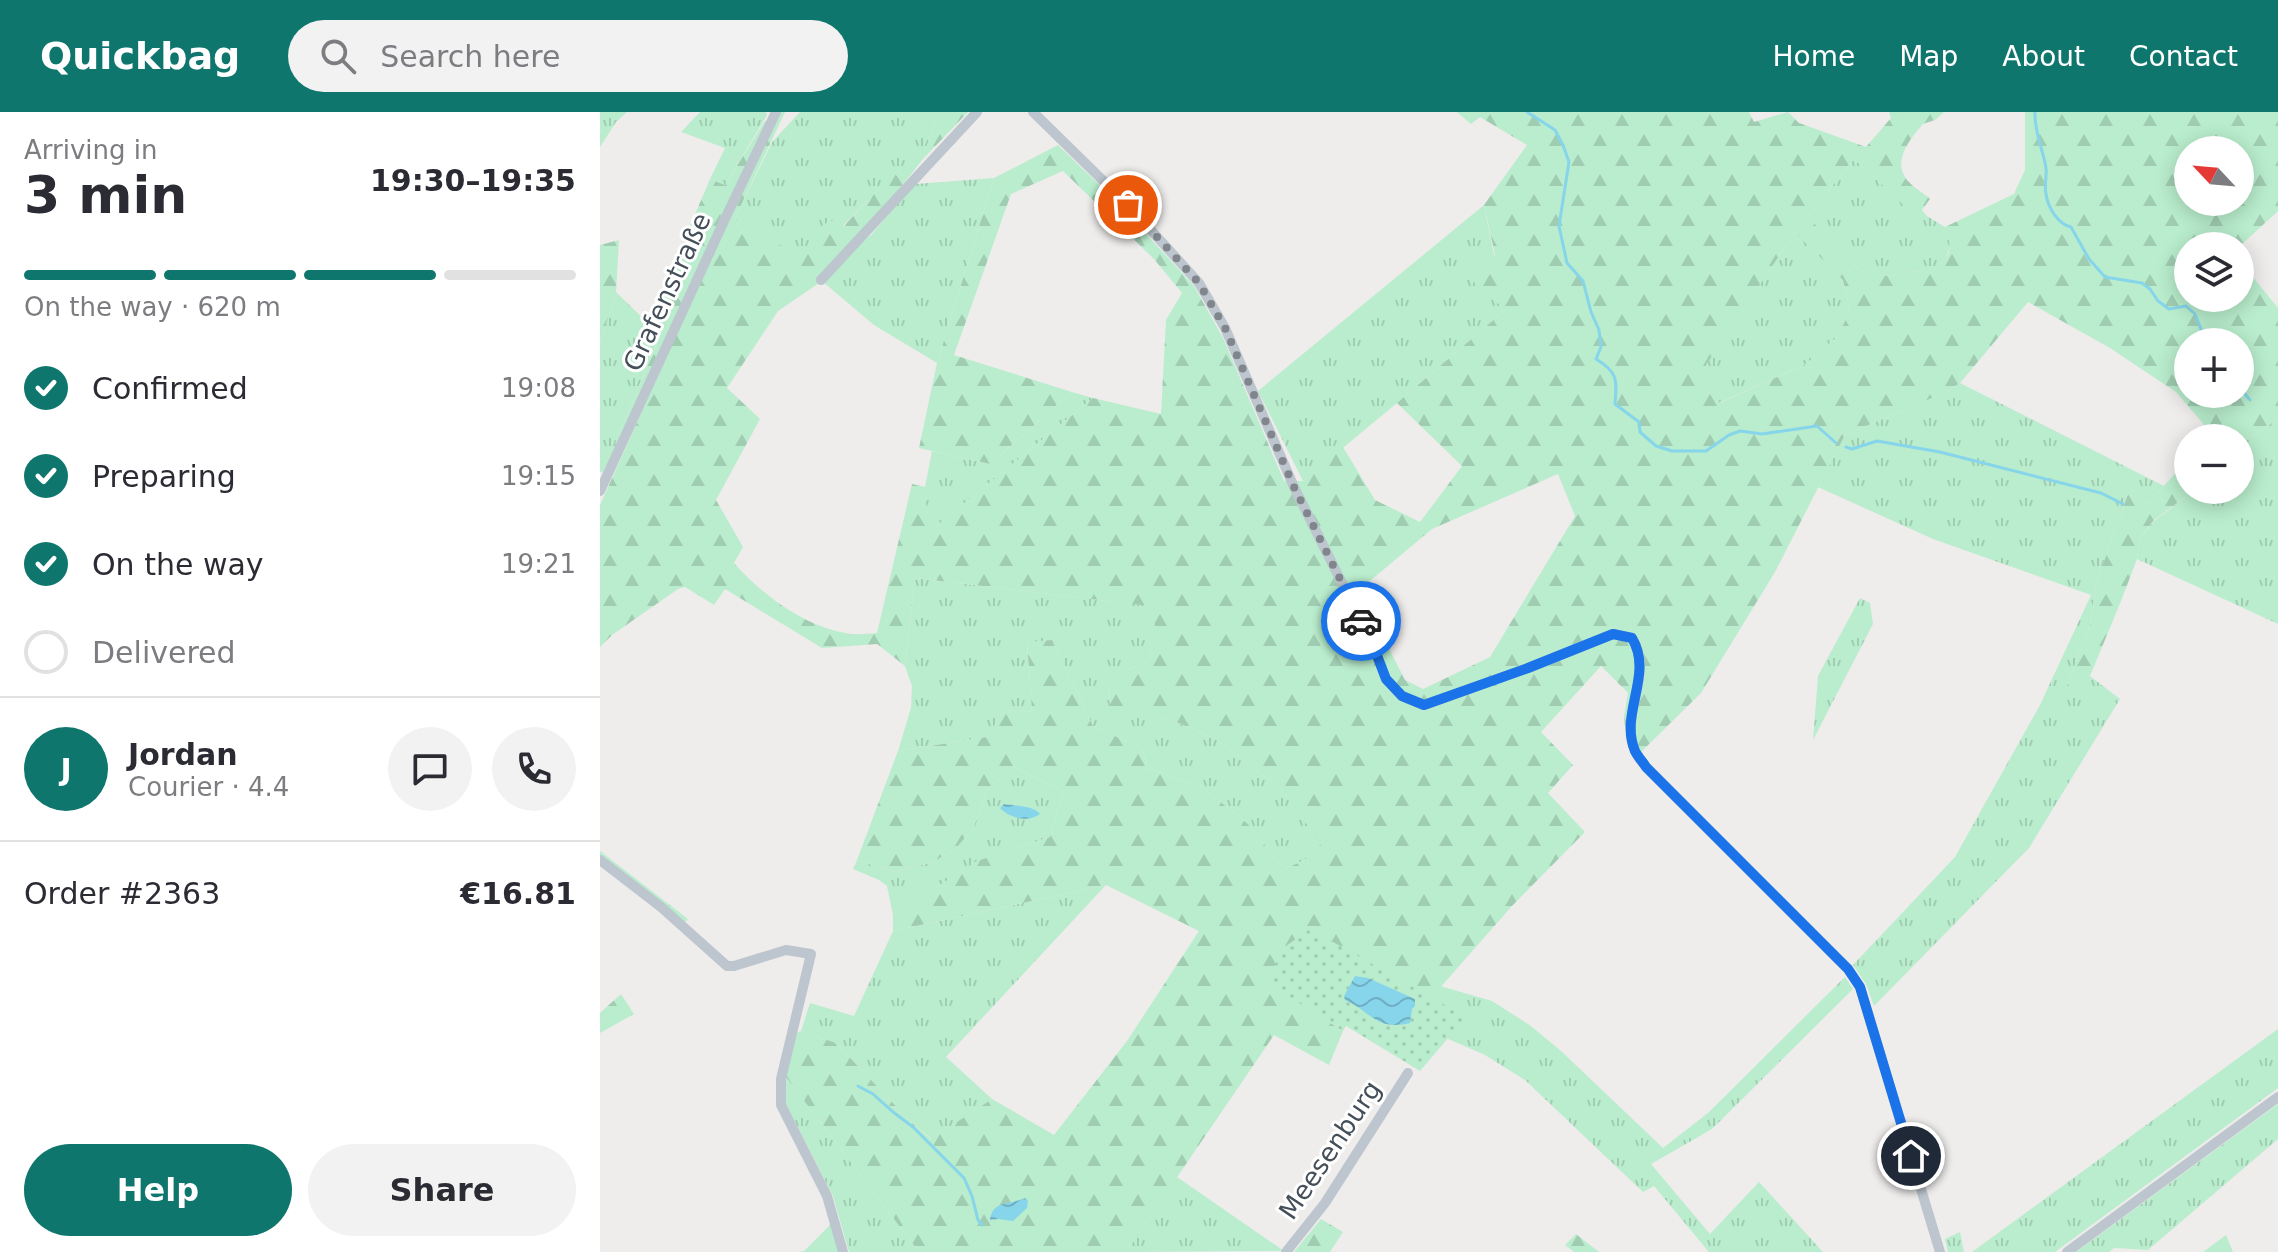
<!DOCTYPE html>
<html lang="en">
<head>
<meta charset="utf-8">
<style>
	body { margin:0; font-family:"DejaVu Sans",sans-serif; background:#f2f2f3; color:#2b2b33; height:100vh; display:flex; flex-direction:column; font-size:30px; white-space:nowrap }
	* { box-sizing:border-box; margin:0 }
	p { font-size:26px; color:#7c7c81 }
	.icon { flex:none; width:44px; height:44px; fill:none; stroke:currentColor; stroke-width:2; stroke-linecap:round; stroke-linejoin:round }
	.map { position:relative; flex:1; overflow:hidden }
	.side { display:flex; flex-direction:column; background:#fff; width:600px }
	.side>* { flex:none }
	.needle { width:52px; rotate:296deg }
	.fabs { position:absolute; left:1574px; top:24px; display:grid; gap:16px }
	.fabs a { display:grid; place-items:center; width:80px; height:80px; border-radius:50%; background:#fff; box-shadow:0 4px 20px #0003; font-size:40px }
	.pin { position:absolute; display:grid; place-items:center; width:68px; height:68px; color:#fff; margin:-34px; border:4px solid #fff; border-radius:50%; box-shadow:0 2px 8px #0007 }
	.courier { position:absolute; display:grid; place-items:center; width:80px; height:80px; margin:-40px; border:6px solid #1a73e8; border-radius:50%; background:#fff; color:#222; box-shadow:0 2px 10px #0007 }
	.overview em { font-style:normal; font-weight:600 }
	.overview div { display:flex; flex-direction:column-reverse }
	.overview { display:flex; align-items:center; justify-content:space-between; height:136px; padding:0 24px }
	h1 { font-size:52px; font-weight:600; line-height:60px }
	.bar { display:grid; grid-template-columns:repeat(4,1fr); gap:12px 8px; align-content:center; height:96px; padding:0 24px }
	.bar i { height:10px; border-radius:6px; background:#e1e1e2 }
	.bar .current { background:#0f766e }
	.bar p { grid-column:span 4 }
	.line { display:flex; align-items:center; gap:20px; padding:0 24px; border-top:2px solid #e1e1e2 }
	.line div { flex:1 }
	.round { display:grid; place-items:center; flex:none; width:84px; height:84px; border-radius:42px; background:#f2f2f3 }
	ol { padding:0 24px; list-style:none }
	li { display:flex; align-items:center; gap:24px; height:88px }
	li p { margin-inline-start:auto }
	li .icon { padding:8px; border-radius:50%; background:#0f766e; color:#fff; stroke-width:4 }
	li:last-child { color:#7c7c81 }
	li i { width:44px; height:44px; border:4px solid #e1e1e2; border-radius:50% }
	.primary-button { display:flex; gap:16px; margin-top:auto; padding:16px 24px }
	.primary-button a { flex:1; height:92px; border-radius:48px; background:#0f766e; color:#fff; font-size:32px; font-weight:600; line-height:92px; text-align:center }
	.primary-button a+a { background:#f2f2f3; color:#2b2b33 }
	header { display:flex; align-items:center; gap:48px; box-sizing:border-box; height:112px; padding:0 40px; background:#0f766e; color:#fff }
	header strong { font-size:38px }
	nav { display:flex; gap:44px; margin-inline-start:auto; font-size:28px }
	.search { width:560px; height:72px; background:#f2f2f3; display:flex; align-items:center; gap:20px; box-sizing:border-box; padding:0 28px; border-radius:44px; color:#7c7c81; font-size:30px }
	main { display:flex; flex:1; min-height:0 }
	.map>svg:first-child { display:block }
</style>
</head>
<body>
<header>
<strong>Quickbag</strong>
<div class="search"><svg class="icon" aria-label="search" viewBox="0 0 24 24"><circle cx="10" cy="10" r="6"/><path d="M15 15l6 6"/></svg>Search here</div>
<nav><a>Home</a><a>Map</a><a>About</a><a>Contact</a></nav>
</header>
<main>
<section class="side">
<div class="overview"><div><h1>3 min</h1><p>Arriving in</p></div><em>19:30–19:35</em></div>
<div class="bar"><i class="current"></i><i class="current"></i><i class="current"></i><i></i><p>On the way · 620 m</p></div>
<ol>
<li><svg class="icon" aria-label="check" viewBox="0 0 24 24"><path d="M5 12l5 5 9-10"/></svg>Confirmed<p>19:08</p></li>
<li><svg class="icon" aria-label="check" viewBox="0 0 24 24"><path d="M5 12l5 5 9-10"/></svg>Preparing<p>19:15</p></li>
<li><svg class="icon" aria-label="check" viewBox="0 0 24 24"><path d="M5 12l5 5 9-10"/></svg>On the way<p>19:21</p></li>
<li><i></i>Delivered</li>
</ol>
<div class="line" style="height:144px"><b class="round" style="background:#0f766e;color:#fff">J</b><div><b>Jordan</b><p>Courier · 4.4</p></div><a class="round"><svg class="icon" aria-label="chat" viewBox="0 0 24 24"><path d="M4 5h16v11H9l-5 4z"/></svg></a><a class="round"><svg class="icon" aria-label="phone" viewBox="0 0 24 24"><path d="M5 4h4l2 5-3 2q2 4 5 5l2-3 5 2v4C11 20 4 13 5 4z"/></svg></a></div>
<div class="line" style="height:104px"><div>Order #2363</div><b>€16.81</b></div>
<div class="primary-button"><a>Help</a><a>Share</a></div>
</section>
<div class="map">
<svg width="1678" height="1140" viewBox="0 0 1678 1140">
	<defs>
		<pattern id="grass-tufts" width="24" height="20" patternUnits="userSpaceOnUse" patternTransform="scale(2)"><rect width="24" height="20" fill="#b9edcd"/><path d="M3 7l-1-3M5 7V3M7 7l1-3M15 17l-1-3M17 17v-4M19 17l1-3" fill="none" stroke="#a0cdb2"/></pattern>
		<pattern id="forest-firs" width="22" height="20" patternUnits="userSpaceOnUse" patternTransform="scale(2)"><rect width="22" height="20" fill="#b9edcd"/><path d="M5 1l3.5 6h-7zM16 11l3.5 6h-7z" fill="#a0cdb2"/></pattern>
		<pattern id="garden-dots" width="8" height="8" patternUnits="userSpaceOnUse" patternTransform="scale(2)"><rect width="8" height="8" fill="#b9edcd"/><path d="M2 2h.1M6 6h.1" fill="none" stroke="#a0cdb2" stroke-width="1.8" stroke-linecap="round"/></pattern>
		<pattern id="water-waves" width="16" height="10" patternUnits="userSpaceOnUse" patternTransform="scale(2)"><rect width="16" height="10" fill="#86d5ea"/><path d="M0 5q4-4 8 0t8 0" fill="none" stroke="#6fafc1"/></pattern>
	</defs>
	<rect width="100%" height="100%" fill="#efecec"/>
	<!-- grass -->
	<g fill="url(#grass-tufts)">
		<polygon points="0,0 27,0 16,10 0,35"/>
		<polygon points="100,0 166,0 167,3 125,73 110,67 125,36 81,20"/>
		<polygon points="200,0 337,0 323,47 304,71 293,61 243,114 229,108 201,142 140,118 135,106 172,30"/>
		<polygon points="1254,47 1322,109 1327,104 1345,115 1351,130 1346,147 1334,156 1285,164 1269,164 1241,143 1208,104"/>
		<polygon points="394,66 337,251 274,213 222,169 247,139 271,123 315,72"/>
		<polygon points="884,93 905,198 797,291 703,369 658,279"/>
		<polygon points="1195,120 1243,168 1250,199 1237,225 1206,252 1119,291 1097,266"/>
		<polygon points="16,180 60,223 3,361 0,359 0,232"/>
		<polygon points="1360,271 1564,374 1549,391 1528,382 1496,472 1491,510 1466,576 1483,580 1490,564 1520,587 1429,736 1274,894 1266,872 1253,853 1355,745 1440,593 1491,483 1333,427 1218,375 1245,323 1346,280"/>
		<polygon points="472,280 493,286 327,422 325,375 332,339 390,352"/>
		<polygon points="1678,307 1678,512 1537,447 1540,426 1554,409 1595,378 1640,378 1640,331"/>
		<polygon points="315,466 558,495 550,547 509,568 510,595 569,607 614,626 680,676 722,732 705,748 684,757 648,712 602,675 546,656 543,637 493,614 452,528 427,531 432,600 404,598 387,625 298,639 311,596 312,574 305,554"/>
		<polygon points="1260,486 1270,491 1273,512 1213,628 1218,564"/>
		<polygon points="414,655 463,679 450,725 378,749 293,803 287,774 279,768 253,757 257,748 294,760 333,750 355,737 373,717 386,679"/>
		<polygon points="506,773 346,945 392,987 332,1027 312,1011 236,931 201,919 210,891 254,904 293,819"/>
		<polygon points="1245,865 1253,877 1112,1017 1051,1052 1110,1122 1159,1070 1223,1140 1109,1140 1054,1074 1043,1080 925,968 885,943 846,926 865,905 831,886 840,874 892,889 931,914 961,939 1063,1036 1108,1001"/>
		<polygon points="1678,917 1678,976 1455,1140 1372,1140"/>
		<polygon points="186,965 319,1140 249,1140 233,1084 186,992"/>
		<polygon points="1678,992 1678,1027 1548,1138 1514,1136 1509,1140 1476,1140"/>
		<polygon points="577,1065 684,1139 526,1140"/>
		<polygon points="231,1112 239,1140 199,1140 204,1139"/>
		<polygon points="1360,1120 1364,1140 1348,1140 1345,1127"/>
		<polygon points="1626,1123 1633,1140 1603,1140"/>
	</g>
	<!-- forest -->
	<g fill="url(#forest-firs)" fill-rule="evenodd">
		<path d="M181 0H185L135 106 140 118 201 141 229 108 244 114 293 60 304 71 222 169 178 199 127 276 160 307 116 388 143 435 134 451C161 482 204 514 245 521 255 523 267 522 277 521L312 372 325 375 328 421 493 286 561 302 566 208 582 181 554 147 463 59 411 82 354 243 472 280 390 352 319 336 337 251 394 66 458 33 514 87 594 174 623 226 684 369H703L743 335 775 388 820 410 862 354 797 291 905 198 870 167 895 143 884 93 927 33 880 5 871 12 857 0H1149L1154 10 1188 0 1199 11 1266 35 1291 6 1289 0H1344L1335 8 1323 12C1308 29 1291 51 1309 70 1315 77 1324 81 1330 87L1322 98 1327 104 1322 110 1254 47 1208 104C1226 125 1242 147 1266 161 1276 167 1291 163 1302 161 1332 157 1361 154 1345 115L1414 82 1425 58V0H1678V99L1640 134H1588V186H1640V134L1652 164 1678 196V307L1640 331V326H1607L1611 321 1576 280 1510 236 1428 190 1360 271 1346 280 1245 323 1175 460 1101 581 1041 640 1026 626 1024 604 1028 581 1001 554 941 620 973 653 948 681 985 720 912 794 831 886 710 818 666 869 743 919 729 953 674 923 526 1140H319L186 965 194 922 201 919 236 931 312 1011 331 1027 392 987 454 1023 527 929 599 819 506 773 293 819V803L377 749 450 725 463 679 414 655 386 679 373 717 355 737 333 750 294 760 257 748 298 639 387 625 404 598 432 600 427 530 452 528 493 614 543 637 546 656 602 675 648 712 684 757 705 748 721 732 680 676 614 626 569 607 510 596 509 568 550 547 557 495 315 466 305 554 277 532 222 536 125 477 114 493 85 475 78 477 12 523 0 535V393L91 190ZM1588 38H1640V90H1588ZM1195 120 1243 168 1250 199 1237 225 1206 252 1120 291 1098 265ZM1588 230H1640V282H1588ZM958 362 975 404 890 545 823 577 805 568 759 478 832 417Z"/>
		<polygon points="337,0 368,0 323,47"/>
		<polygon points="168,8 7,355 6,353 60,224 49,211 110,67 125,73 164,10"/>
		<polygon points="19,128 16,180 0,232 0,133"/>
		<polygon points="1588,347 1588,378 1595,378 1554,408 1540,426 1537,447 1521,489 1483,581 1466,576 1491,510 1496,472 1528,382 1549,391"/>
		<polygon points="0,739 88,807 84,811 0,745"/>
		<polygon points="21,882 34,902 0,921 0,901"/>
		<polygon points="721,1107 743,1120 730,1140 694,1140"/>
		<polygon points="976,1122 999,1140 974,1140 965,1133"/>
	</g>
	<!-- garden -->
	<polygon fill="url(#garden-dots)" points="710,817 866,905 820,959 746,914 743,919 665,869 686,834"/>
	<!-- water -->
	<g fill="url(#water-waves)">
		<path d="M404 692C415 694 433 693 440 702 429 711 409 706 400 696Z"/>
		<path d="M755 864 768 866 815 887V894L812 897 810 911C776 919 773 901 745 888L744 884Z"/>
		<path d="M425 1086 428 1089 427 1096 413 1109 398 1107 390 1108C392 1088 411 1093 425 1086Z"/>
	</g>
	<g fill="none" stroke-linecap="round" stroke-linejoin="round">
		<!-- stream -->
		<g stroke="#86d5ea" stroke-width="3">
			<path d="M927 0 955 18 963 33 969 50 959 114 967 151 983 169 991 200 999 218 1001 235 996 247C1018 260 1017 268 1015 292L1039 310 1040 320 1056 334 1072 339H1106L1129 323 1140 319 1162 322 1217 314 1236 331"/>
			<path d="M1435 0C1434 20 1443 37 1446 56 1447 64 1444 73 1446 82 1448 96 1458 112 1471 115L1489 147 1505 165 1542 171 1550 177 1558 189 1569 197 1586 194 1595 202 1606 230"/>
			<polyline points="1640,276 1650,288"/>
			<polyline points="1246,335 1252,337 1277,329 1340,340 1501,381 1523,392"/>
			<polyline points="258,974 273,982 293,1000 313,1015 364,1066 372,1084 378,1108 382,1113"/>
		</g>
		<!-- street -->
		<g stroke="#bdc6ce" stroke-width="10">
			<path d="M433 0 528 93 599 171 625 216 694 375 773 533 786 567 802 584 824 593 928 556 1013 522 1032 526C1055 562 1019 601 1035 639 1037 645 1043 650 1046 655L1248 857 1260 875 1340 1140"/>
			<polyline points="221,168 377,0"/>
			<polyline points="0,379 124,109 176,0"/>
			<polyline points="0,748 61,795 127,854 134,854 186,838 211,842 181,967 181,993 227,1084 243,1140"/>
			<polyline points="686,1140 725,1091 808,961"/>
			<polyline points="1467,1140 1678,985"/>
		</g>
	</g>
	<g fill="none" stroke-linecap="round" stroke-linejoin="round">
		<!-- done -->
		<polyline stroke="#80868c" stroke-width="8" stroke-dasharray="0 14.4" points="528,93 599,171 625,216 694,375 761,509"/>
		<!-- route -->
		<path stroke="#1a73e8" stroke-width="10" d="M761 509 773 533 786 567 802 584 824 593 928 556 1013 522 1032 526C1054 563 1019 601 1035 639 1038 645 1043 650 1046 655L1248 857 1260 875 1311 1044"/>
	</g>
	<g text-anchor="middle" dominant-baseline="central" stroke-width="6" stroke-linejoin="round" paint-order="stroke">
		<!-- street labels -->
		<g font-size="26" fill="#454f59" stroke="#fff">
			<text transform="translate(67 180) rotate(-65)">Grafenstraße</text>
			<text transform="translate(730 1038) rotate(-56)">Meesenburg</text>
		</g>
	</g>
</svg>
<div class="fabs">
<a><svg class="needle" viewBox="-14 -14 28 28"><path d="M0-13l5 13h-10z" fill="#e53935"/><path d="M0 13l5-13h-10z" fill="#7c7c81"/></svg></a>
<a><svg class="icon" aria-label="layers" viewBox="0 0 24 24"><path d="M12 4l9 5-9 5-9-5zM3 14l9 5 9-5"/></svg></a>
<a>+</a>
<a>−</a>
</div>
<div class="pin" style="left:528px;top:93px;background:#ea580c"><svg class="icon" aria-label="bag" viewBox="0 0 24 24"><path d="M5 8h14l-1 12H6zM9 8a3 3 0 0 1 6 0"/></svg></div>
<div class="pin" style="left:1311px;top:1044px;background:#1f2937"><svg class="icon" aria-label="home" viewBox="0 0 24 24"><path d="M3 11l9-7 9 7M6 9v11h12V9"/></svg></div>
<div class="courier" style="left:761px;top:509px"><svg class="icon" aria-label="car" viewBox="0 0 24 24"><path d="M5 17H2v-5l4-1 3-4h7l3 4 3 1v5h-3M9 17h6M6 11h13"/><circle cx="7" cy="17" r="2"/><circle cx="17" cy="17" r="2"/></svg></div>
</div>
</main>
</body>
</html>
